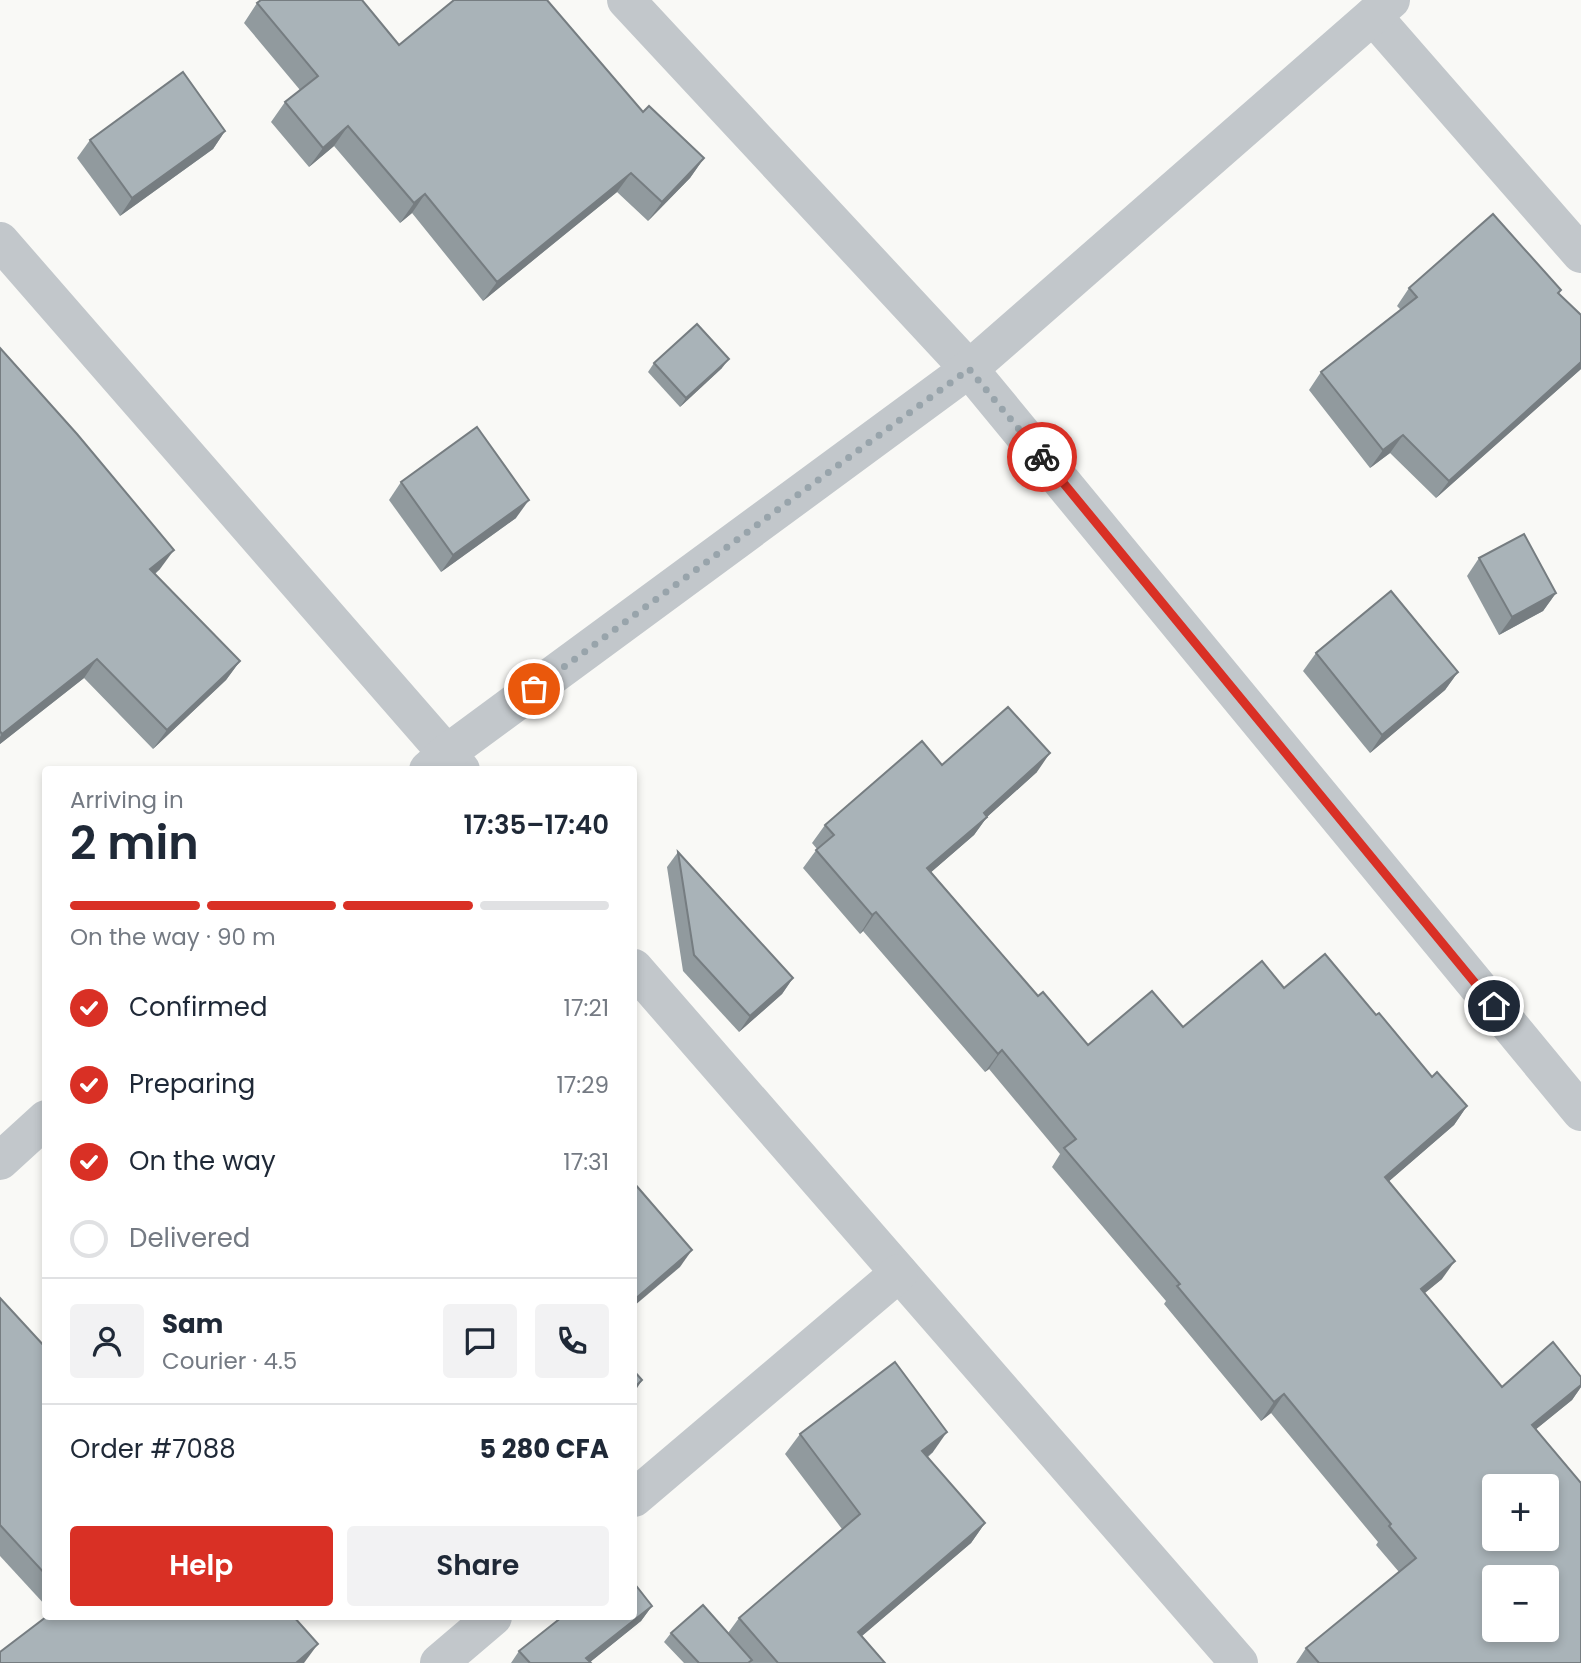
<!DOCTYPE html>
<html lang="en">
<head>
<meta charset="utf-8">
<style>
	body { margin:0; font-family:Poppins,sans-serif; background:#f2f2f3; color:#1f2937; height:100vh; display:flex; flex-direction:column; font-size:26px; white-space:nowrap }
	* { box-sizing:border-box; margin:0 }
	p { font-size:23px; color:#747a83 }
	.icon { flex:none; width:38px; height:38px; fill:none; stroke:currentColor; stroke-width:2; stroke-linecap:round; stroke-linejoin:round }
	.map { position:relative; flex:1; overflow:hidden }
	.details { position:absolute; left:42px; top:766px; width:595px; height:854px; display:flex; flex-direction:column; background:#fff; border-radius:7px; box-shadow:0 4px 10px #0003 }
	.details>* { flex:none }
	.controls { position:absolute; left:1482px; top:1474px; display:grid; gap:14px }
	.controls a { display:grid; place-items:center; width:77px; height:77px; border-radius:7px; background:#fff; box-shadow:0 4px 10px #0003; font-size:35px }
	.pin { position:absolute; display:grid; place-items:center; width:60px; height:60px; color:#fff; margin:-30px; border:4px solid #fff; border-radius:50%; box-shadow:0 2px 7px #0007 }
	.courier { position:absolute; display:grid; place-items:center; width:70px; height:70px; margin:-35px; border:5px solid #d93025; border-radius:50%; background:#fff; color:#222; box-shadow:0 2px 9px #0007 }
	.headline em { font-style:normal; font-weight:600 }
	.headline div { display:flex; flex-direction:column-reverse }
	.headline { display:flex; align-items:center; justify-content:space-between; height:119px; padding:0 28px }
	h1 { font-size:46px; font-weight:600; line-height:52px }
	.bar { display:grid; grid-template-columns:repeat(4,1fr); gap:10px 7px; align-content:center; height:84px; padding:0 28px }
	.bar i { height:9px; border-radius:5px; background:#e0e1e3 }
	.bar .on { background:#d93025 }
	.bar p { grid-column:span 4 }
	.line { display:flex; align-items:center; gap:18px; padding:0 28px; border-top:2px solid #e0e1e3 }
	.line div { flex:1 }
	.round { display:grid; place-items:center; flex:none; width:74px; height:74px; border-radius:7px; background:#f2f2f3 }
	ol { padding:0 28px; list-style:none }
	li { display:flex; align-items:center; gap:21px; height:77px }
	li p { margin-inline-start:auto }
	li .icon { padding:7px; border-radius:50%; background:#d93025; color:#fff; stroke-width:4 }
	li:last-child { color:#747a83 }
	li i { width:38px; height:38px; border:4px solid #e0e1e3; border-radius:50% }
	.action { display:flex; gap:14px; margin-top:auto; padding:14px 28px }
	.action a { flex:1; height:80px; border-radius:7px; background:#d93025; color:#fff; font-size:28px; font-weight:600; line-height:80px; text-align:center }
	.action a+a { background:#f2f2f3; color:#1f2937 }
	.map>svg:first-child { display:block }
</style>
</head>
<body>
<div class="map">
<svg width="1581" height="1663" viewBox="0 0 1581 1663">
	<rect width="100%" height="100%" fill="#f9f9f6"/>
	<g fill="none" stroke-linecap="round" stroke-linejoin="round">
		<!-- minor -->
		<g stroke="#c2c7cb" stroke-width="38">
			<polyline points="626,0 969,369 1581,1112"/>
			<polyline points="1373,16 1581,254"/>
			<polyline points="0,241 461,770"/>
			<polyline points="428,770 447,753 969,369 1391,0"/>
			<polyline points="634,968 1239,1663"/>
			<polyline points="0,1161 46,1119"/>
			<polyline points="634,1498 899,1273"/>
			<polyline points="439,1663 493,1617"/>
		</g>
	</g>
	<!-- wall -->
	<g fill="#919a9e">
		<polygon points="257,3 399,45 643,112 704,158 690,178 648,221 617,192 483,301 412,213 400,223 334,146 309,167 271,122 285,102 300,90 244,23"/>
		<polygon points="225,131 213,149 120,216 77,158 90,140"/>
		<polygon points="1409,288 1558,293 1581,315 1581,369 1436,498 1390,453 1370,468 1309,390 1321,372 1401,310 1397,306"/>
		<polygon points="0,348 160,569 155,574 240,661 226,680 153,749 84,678 0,744"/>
		<polygon points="654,363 722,368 680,407 648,372"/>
		<polygon points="401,482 516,518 441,572 389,500"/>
		<polygon points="1479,558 1556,593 1543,611 1499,635 1467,576"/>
		<polygon points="1316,653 1458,672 1445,690 1370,753 1303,671"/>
		<polygon points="942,765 1037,772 987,817 974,835 931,872 1038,996 1088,1045 1183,1027 1284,988 1376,1015 1432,1077 1467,1106 1454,1125 1389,1181 1442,1279 1424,1293 1502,1387 1581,1377 1581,1387 1572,1400 1536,1429 1581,1663 1296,1663 1306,1648 1399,1572 1376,1545 1378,1542 1271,1413 1261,1421 1164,1304 1166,1301 1052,1167 1060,1154 989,1069 985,1072 863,931 860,934 803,868 817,849 812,843 825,825"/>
		<polygon points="678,852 793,978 782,994 739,1032 683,971 667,867"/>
		<polygon points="0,1298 46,1348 46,1606 0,1556"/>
		<polygon points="800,1434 933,1452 928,1457 985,1523 971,1543 862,1636 885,1663 684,1663 664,1642 671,1633 728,1633 739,1618 842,1529 785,1454"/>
		<polygon points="652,1606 641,1621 590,1662 591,1663 511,1663 519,1651"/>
	</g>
	<!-- shaded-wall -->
	<g fill="#767d81">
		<polygon points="348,126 334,146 309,167 323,148"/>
		<polygon points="225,131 213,149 120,216 132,198"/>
		<polygon points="704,158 690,178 648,221 662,202"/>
		<polygon points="631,173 617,192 483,301 497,282"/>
		<polygon points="425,194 412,213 400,223 414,203"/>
		<polygon points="729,359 722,368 680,407 686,398"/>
		<polygon points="1581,362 1581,369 1436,498 1449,481"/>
		<polygon points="1403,435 1390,453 1370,468 1383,450"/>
		<polygon points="529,500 516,518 441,572 453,555"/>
		<polygon points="174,550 160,569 137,588 150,569"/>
		<polygon points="1556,593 1543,611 1499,635 1512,617"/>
		<polygon points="97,659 84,678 0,744 0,737 2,734"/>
		<polygon points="240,661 226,680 153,749 167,730"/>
		<polygon points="1458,672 1445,690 1370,753 1382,735"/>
		<polygon points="1050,753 1037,772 987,817 974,835 914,887 927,868 984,813"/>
		<polygon points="876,912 863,931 860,934 872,915"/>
		<polygon points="793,978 782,994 739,1032 750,1016"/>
		<polygon points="1002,1050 989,1069 985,1072 998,1054"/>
		<polygon points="1467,1106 1454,1125 1372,1196 1385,1177"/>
		<polygon points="692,1250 680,1267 634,1306 634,1300"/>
		<polygon points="1455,1261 1442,1279 1408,1307 1421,1289"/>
		<polygon points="642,1380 634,1393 634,1388"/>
		<polygon points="1581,1385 1581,1387 1572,1400 1519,1443 1532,1425"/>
		<polygon points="1284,1394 1271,1413 1261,1421 1274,1402"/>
		<polygon points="947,1432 933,1452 908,1471 922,1451"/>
		<polygon points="985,1523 971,1543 843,1652 858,1632"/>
		<polygon points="652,1606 641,1621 589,1663 586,1658"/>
		<polygon points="318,1644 304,1663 296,1663"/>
	</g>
	<!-- building -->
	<g fill="#a9b3b8" stroke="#767d81" stroke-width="2" fill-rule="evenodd">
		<polygon points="261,0 362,0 399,45 454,0 547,0 643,112 649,106 704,158 662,202 631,173 497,282 425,194 414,203 348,126 323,148 285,102 318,76 257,3"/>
		<polygon points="183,72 225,131 132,198 90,140"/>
		<polygon points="1493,214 1561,290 1558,293 1581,315 1581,362 1449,481 1403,435 1383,450 1321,372 1417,297 1409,288"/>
		<polygon points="697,324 729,359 686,398 654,363"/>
		<polygon points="0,348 77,434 174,550 150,569 240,661 167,730 97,659 2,734 0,731"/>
		<polygon points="477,427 529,500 453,555 401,482"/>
		<polygon points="1524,534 1556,593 1512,617 1479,558"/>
		<polygon points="1391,591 1458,672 1382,735 1316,653"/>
		<path d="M1008 707 1050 753 984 813 987 817 927 868 1038 996 1043 992 1088 1045 1152 991 1183 1027 1262 961 1284 988 1325 954 1376 1015 1379 1013 1432 1077 1437 1072 1467 1106 1385 1177 1455 1261 1421 1289 1502 1387 1553 1342 1581 1377V1385L1532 1425 1581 1483V1663H1319L1306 1648 1416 1558 1389 1526 1391 1524 1284 1394 1274 1402 1177 1286 1180 1284 1064 1148 1076 1139 1002 1050 998 1054 876 912 872 915 816 850 834 835 825 825 922 741 942 765ZM1494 1486H1547V1538H1494ZM1494 1577H1547V1629H1494Z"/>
		<polygon points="678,852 793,978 750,1016 694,955"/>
		<polygon points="634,1183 692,1250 634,1300"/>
		<polygon points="0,1298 46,1348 46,1575 0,1525"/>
		<polygon points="895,1362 947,1432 922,1451 985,1523 858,1632 885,1663 778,1663 739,1618 860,1514 800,1434"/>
		<polygon points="634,1371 642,1380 634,1388"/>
		<polygon points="634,1583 652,1606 586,1658 591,1663 530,1663 519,1651 562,1617 634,1617"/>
		<polygon points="703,1605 752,1660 748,1663 699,1663 671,1633"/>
		<polygon points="46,1617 294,1617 318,1644 296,1663 0,1663 0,1652"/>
	</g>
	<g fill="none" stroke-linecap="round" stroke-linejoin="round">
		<!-- done -->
		<polyline stroke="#98a4ab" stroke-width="7" stroke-dasharray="0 12.6" points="534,689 969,369 1042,457"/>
		<!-- route -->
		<polyline stroke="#d93025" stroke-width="9" points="1042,457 1494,1006"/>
	</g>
</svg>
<div class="controls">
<a>+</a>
<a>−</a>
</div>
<div class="pin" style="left:534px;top:689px;background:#ea580c"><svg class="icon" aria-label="bag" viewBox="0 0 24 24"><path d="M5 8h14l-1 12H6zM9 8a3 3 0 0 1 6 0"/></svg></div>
<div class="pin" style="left:1494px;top:1006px;background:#1f2937"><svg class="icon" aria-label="home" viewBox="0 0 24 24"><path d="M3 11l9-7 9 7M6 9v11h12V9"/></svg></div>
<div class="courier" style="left:1042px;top:457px"><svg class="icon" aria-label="bike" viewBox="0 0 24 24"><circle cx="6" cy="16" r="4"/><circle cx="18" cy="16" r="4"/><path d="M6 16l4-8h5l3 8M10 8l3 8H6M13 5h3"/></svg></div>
<section class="details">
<div class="headline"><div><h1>2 min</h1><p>Arriving in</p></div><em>17:35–17:40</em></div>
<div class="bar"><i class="on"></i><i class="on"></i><i class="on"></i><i></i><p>On the way · 90 m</p></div>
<ol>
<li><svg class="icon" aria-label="check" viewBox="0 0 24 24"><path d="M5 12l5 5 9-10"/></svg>Confirmed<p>17:21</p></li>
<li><svg class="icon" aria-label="check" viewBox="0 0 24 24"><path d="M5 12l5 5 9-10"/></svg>Preparing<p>17:29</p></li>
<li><svg class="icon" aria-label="check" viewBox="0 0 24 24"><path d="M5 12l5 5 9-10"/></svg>On the way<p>17:31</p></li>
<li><i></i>Delivered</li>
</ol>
<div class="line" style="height:126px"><a class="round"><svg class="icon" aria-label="person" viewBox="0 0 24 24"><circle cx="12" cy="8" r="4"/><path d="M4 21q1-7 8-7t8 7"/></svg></a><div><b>Sam</b><p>Courier · 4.5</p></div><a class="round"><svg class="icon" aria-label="chat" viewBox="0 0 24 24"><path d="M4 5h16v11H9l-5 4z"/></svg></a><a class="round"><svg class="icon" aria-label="phone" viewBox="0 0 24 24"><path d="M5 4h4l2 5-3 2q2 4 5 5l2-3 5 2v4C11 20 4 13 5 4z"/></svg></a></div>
<div class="line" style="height:91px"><div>Order #7088</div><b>5 280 CFA</b></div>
<div class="action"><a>Help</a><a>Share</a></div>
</section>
</div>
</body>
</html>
